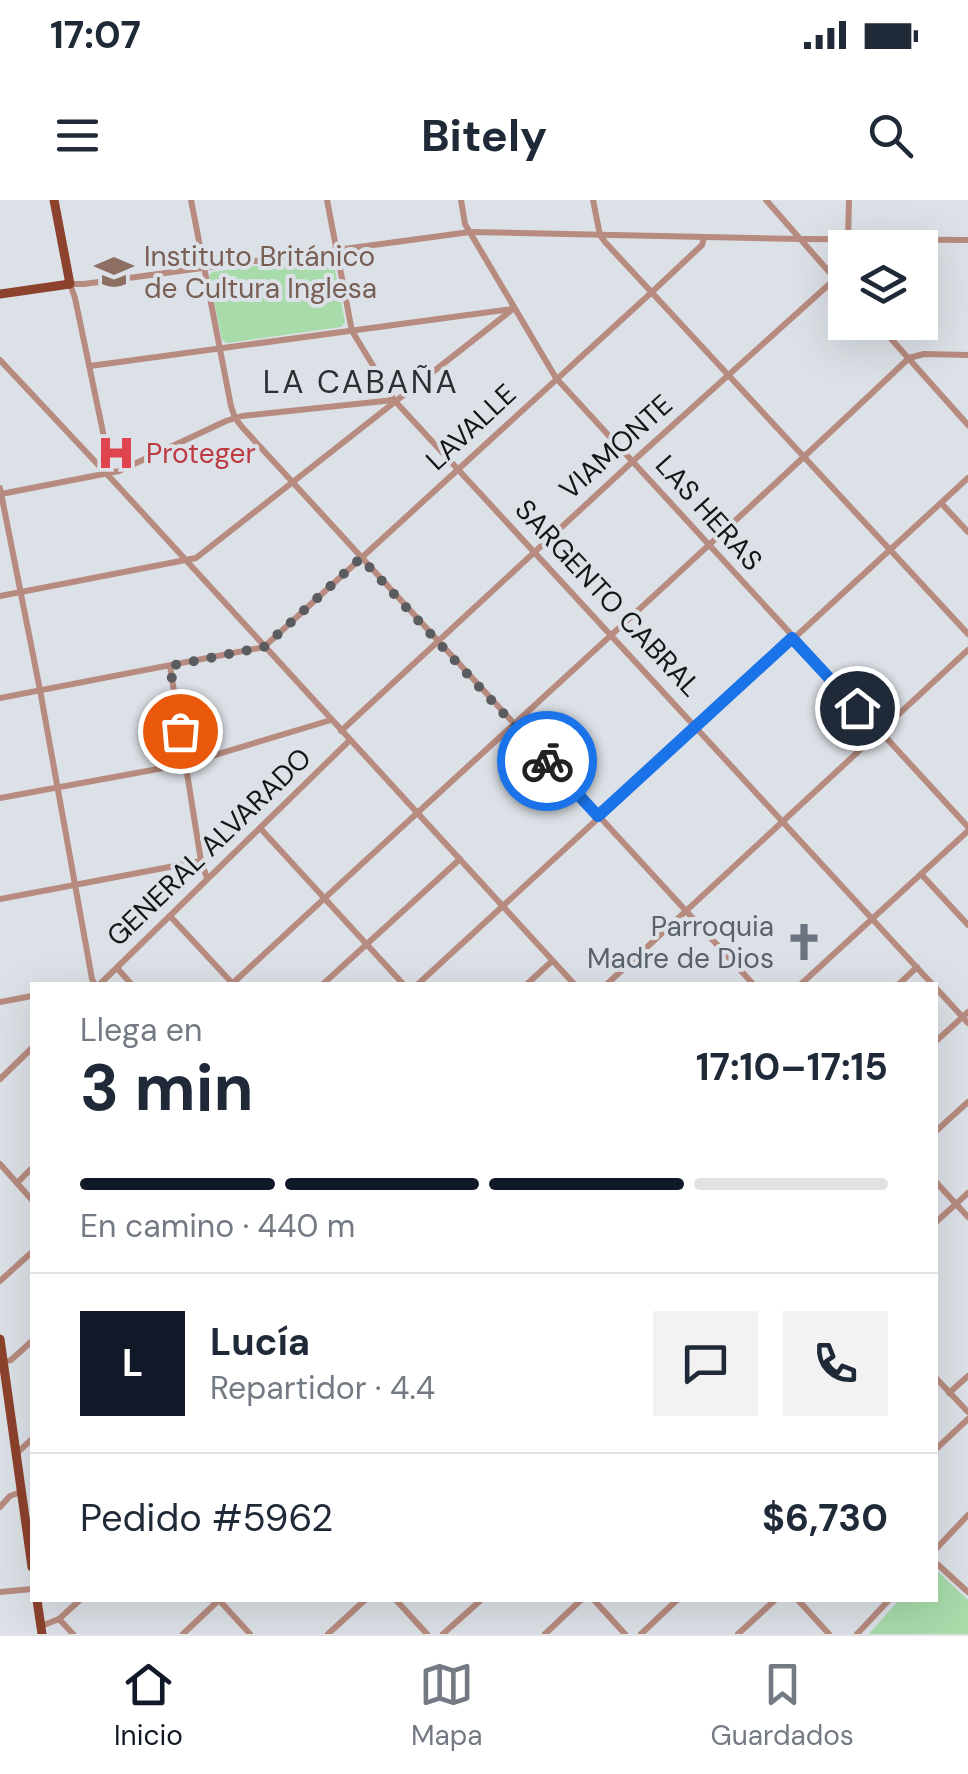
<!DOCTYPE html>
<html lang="es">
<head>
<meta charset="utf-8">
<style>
	body { margin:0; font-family:"DM Sans",sans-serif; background:#f2f2f3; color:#1f2937; height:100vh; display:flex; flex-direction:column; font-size:38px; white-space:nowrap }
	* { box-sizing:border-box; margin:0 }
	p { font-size:32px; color:#747a83 }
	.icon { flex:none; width:55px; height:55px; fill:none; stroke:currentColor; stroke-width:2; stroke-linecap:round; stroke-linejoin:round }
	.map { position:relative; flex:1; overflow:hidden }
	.details { position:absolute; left:30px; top:782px; width:908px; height:620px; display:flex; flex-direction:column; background:#fff; border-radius:0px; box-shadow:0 10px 40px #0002 }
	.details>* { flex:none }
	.controls { position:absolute; left:828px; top:30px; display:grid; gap:20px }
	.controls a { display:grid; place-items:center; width:110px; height:110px; border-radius:0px; background:#fff; box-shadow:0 10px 40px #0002; font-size:50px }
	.pin { position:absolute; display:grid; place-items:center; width:85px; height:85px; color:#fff; margin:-42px; border:5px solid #fff; border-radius:50%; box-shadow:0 2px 10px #0007 }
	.courier { position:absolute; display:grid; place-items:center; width:100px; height:100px; margin:-50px; border:8px solid #1a73e8; border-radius:50%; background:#fff; color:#222; box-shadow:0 2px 12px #0007 }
	.head em { font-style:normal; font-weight:700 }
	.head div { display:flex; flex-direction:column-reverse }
	.head { display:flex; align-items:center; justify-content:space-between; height:170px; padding:0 50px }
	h1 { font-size:65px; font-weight:700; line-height:75px }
	.bar { display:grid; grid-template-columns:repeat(4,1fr); gap:15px 10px; align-content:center; height:120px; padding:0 50px }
	.bar i { height:12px; border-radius:8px; background:#e0e1e3 }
	.bar .on { background:#111827 }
	.bar p { grid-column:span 4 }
	.line { display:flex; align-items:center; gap:25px; padding:0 50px; border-top:2px solid #e0e1e3 }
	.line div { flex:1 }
	.round { display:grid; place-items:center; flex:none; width:105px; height:105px; border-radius:0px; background:#f2f2f3 }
	.status { display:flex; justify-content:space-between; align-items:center; height:70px; padding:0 50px; background:#fff; direction:ltr }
	.status svg { height:28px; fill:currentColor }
	header { display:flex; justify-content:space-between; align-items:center; height:130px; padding:0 50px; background:#fff; font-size:45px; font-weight:700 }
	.tab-bar { display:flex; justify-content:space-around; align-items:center; height:140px; border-top:2px solid #e0e1e3; background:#fff; font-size:28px; color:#747a83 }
	.tab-bar a { display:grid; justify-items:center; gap:5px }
	.tab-bar .on { color:#111827 }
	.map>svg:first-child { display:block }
</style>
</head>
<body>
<div class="status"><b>17:07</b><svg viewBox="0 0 49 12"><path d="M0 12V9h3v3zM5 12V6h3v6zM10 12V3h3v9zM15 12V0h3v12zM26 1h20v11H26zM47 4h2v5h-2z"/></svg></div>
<header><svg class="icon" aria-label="menu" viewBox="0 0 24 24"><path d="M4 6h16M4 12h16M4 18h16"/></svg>Bitely<svg class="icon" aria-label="search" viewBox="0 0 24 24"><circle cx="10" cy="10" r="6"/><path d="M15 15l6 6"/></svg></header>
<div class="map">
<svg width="968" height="1434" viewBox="0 0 968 1434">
	<rect width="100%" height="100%" fill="#dce1e7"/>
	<!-- green -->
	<g fill="#a7dbaa">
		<polygon points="329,56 333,60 345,122 341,127 227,143 222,140 209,76 212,72"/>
		<polygon points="935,1369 968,1400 968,1434 869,1434 899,1400 935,1400"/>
	</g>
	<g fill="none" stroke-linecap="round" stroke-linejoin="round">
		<!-- minor -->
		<g stroke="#b78b7f" stroke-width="6">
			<polyline points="191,0 231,206 235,218 242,227 754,785"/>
			<polyline points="327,0 352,131 394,200 933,785"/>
			<polyline points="461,0 465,24 556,178 968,627"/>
			<polyline points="593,0 600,35 605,42 968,434"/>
			<polyline points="766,0 845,90"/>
			<polyline points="848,39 849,0"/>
			<polyline points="876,122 968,225"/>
			<polyline points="0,160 118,286 575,785"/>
			<polyline points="90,166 512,109"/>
			<polyline points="106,272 110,265 109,261 75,98 70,84 84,84 470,32 800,39 968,40"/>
			<polyline points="0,288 40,490 92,779 95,785"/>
			<polyline points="1,294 119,271 226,221 242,216 394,200"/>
			<polyline points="941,303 968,332"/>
			<polyline points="0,396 196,358 513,109"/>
			<polyline points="170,466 201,661 207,678"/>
			<polyline points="0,498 264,447 652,92 702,45 704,37"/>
			<polyline points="341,531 632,262 835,79"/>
			<polyline points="0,598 185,564 331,520"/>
			<polyline points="260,628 404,785"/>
			<polyline points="921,674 968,725"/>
			<polyline points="0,699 201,661"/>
			<polyline points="170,716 233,784"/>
			<polyline points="117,768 132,785"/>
			<polyline points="99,785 350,540"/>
			<path d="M231 785C456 575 686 370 909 158L924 154 968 155"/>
			<polyline points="322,785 460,659"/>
			<polyline points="417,785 968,278"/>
			<polyline points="526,785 552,761"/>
			<polyline points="606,785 968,450"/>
			<polyline points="800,785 968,631"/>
			<polyline points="898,785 917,767"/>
			<polyline points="935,787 968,823"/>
			<polyline points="0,802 32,796"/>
			<polyline points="935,842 968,812"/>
			<polyline points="0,879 32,848"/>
			<polyline points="935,932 968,902"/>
			<polyline points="0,964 32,1000"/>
			<polyline points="935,981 968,1017"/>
			<polyline points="17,983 32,968"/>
			<polyline points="935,1023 968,993"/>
			<polyline points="0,1081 32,1052"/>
			<polyline points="1,1163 11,1160 32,1141"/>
			<polyline points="935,1177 968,1212"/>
			<polyline points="949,1193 968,1176"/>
			<polyline points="935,1250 968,1219"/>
			<polyline points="17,1253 32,1239"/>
			<polyline points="0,1307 10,1296 21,1292"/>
			<polyline points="935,1350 968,1315"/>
			<polyline points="935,1362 968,1392"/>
			<polyline points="0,1392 32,1389"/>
			<polyline points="219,1400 250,1434"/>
			<polyline points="396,1400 427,1434"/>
			<polyline points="594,1400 625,1434"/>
			<polyline points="798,1400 829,1434"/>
			<polyline points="59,1419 73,1434"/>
			<polyline points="41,1426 59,1419 80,1400"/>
			<polyline points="183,1434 219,1400"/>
			<polyline points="328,1434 365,1400"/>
			<polyline points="443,1434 481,1400"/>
			<polyline points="545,1434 581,1400"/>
			<polyline points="641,1434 677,1400"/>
			<polyline points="738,1434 775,1400"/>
			<polyline points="857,1434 889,1400"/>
		</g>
		<!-- major -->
		<g stroke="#8c422d" stroke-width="9">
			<polyline points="0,94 70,84 54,0"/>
			<polyline points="0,1139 32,1367"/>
			<polyline points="37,1400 42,1434"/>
		</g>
	</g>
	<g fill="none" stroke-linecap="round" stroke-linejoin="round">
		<!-- done -->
		<polyline stroke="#5a5c60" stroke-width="10" stroke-dasharray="0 18" points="180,531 170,466 264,447 361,358 547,561"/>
		<!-- route -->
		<polyline stroke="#1a73e8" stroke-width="12" points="547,561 598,616 792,438 857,508"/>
	</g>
	<!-- icons -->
	<defs>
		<g id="university-bare" transform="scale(3)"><path d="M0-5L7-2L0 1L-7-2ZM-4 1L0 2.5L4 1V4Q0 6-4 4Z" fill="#8d6e63" stroke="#dce1e7" stroke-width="2.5" paint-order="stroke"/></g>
		<g id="hospital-bare" transform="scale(3)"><path d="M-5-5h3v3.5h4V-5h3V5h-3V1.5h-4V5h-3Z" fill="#e0444e" stroke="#dce1e7" stroke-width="2.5" paint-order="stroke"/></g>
		<g id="church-bare" transform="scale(3)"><path d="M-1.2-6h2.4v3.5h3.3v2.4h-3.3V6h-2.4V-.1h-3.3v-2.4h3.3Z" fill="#6b7280" stroke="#dce1e7" stroke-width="2.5" paint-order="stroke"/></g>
	</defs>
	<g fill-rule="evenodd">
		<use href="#university-bare" x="114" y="72"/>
		<use href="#hospital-bare" x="116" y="253"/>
		<use href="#church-bare" x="804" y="742"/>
	</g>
	<g text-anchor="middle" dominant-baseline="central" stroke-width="8" stroke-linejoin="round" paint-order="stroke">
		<!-- education labels -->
		<g font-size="28" fill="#785e54" stroke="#dce1e7" text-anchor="start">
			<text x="144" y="56">Instituto Británico<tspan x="144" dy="32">de Cultura Inglesa</tspan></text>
		</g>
		<!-- street labels -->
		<g font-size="28" fill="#141517" stroke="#dce1e7">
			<text transform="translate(471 227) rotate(-43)">LAVALLE</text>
			<text transform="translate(616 247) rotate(-42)">VIAMONTE</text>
			<text transform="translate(709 313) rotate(48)">LAS HERAS</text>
			<text transform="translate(608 398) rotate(47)">SARGENTO CABRAL</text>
			<text transform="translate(209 647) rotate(-44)">GENERAL ALVARADO</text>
		</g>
		<!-- health labels -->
		<g font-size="28" fill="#be3a42" stroke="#dce1e7" text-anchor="start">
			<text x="146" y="253">Proteger</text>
		</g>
		<!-- worship labels -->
		<g font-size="28" fill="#5b616d" stroke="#dce1e7" text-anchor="end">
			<text x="774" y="726">Parroquia<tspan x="774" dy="32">Madre de Dios</tspan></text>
		</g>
		<!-- quarter labels -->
		<g font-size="32" letter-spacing="2.5" fill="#2b3034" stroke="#dce1e7">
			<text x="361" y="182">LA CABAÑA</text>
		</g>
	</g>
</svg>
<div class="controls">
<a><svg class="icon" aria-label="layers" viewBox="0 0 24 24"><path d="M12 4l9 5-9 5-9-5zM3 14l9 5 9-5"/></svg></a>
</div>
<div class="pin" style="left:180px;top:531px;background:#ea580c"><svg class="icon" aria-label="bag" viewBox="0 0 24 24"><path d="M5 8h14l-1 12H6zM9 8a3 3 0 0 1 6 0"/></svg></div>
<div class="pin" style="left:857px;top:508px;background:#1f2937"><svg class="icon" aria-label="home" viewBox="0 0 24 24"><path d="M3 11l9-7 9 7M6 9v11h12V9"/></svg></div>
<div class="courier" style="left:547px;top:561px"><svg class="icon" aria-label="bike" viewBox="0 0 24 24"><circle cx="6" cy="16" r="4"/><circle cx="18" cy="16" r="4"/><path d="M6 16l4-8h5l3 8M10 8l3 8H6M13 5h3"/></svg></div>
<section class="details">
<div class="head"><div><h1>3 min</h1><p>Llega en</p></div><em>17:10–17:15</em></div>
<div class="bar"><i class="on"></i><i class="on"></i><i class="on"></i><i></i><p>En camino · 440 m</p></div>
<div class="line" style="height:180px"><b class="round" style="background:#111827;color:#fff">L</b><div><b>Lucía</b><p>Repartidor · 4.4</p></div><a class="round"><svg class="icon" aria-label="chat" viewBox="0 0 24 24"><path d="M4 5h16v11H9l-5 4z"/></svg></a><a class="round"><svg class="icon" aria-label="phone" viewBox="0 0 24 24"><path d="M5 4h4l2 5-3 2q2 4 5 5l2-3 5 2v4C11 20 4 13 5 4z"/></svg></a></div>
<div class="line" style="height:130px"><div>Pedido #5962</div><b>$6,730</b></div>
</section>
</div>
<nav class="tab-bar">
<a class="on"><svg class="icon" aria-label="home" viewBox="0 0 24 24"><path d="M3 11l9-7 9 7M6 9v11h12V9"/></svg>Inicio</a>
<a><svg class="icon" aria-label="map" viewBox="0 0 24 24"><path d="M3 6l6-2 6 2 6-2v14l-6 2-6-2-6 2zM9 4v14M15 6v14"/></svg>Mapa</a>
<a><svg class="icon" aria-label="saved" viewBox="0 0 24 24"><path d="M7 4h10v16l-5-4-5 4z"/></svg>Guardados</a>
</nav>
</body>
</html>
